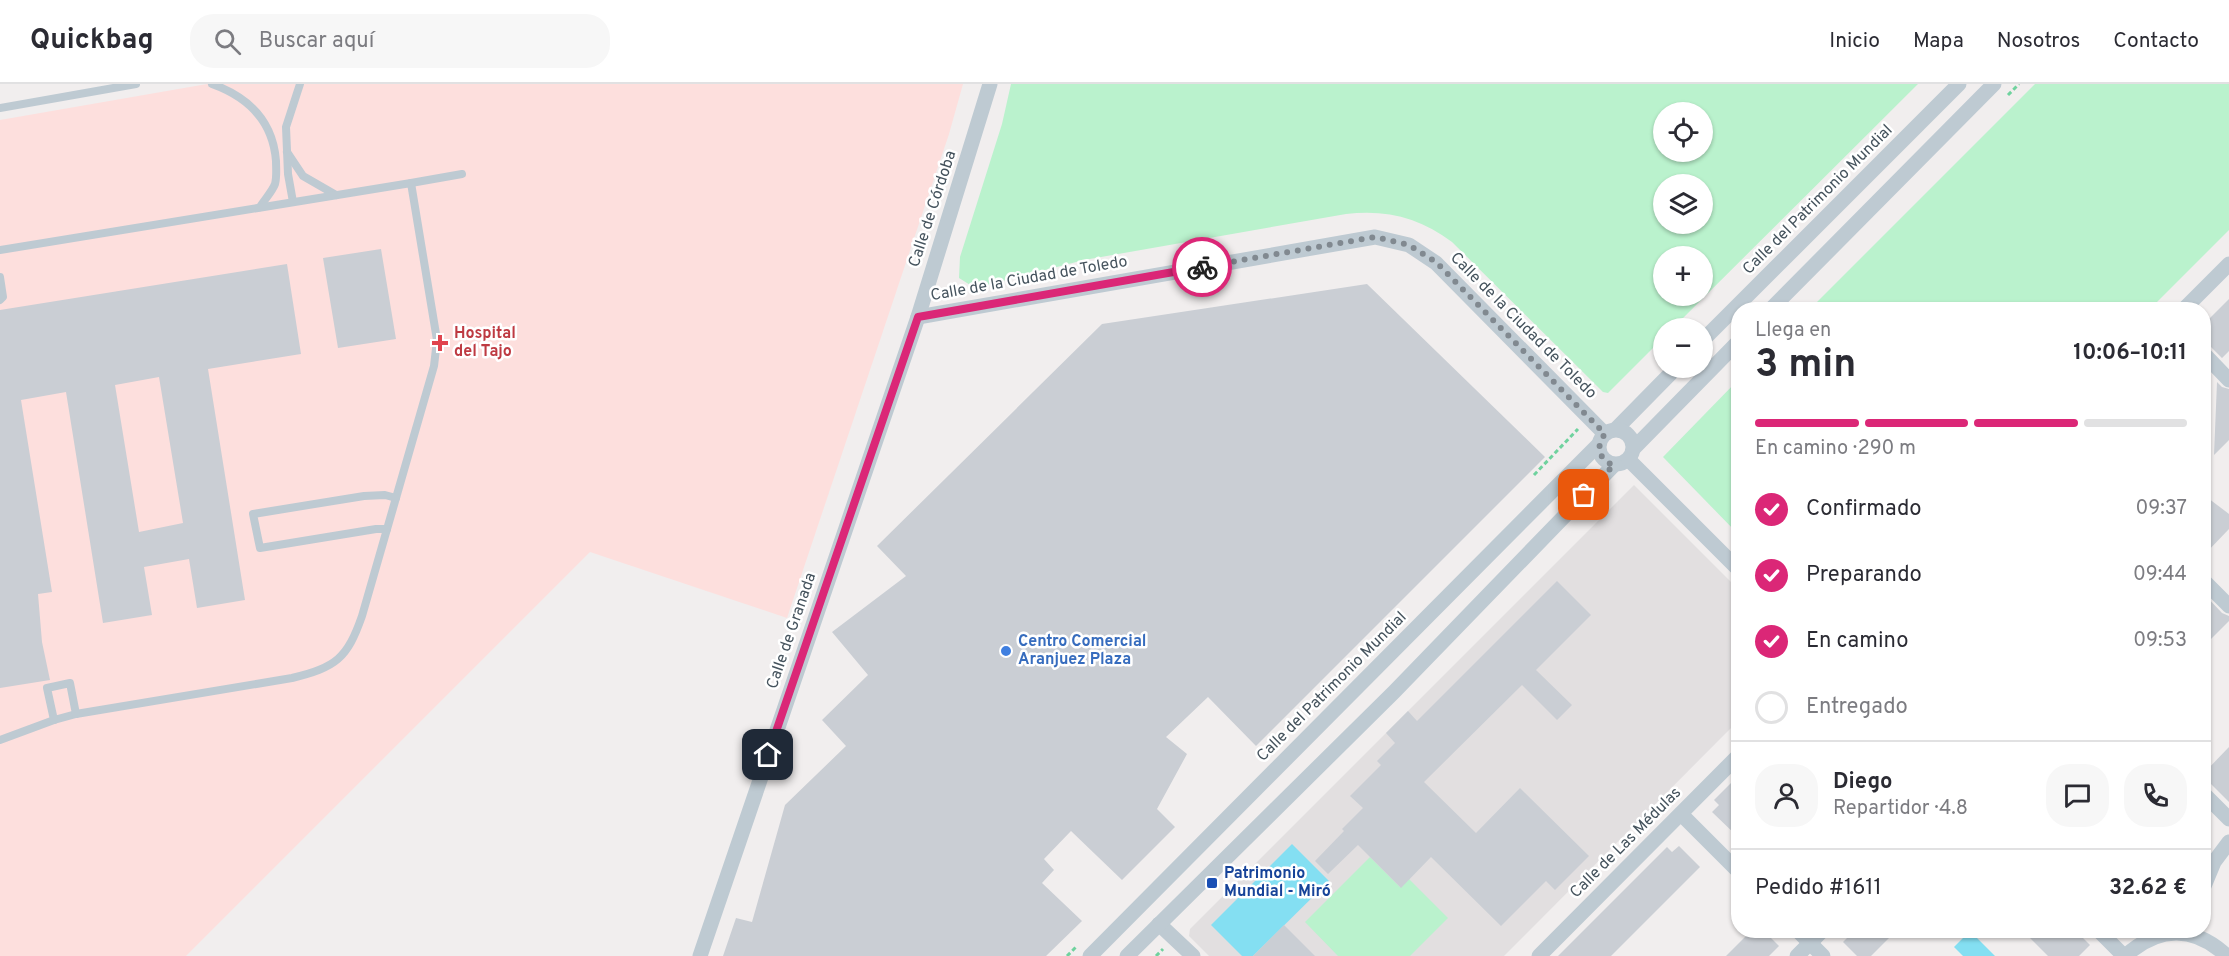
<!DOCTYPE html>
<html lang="es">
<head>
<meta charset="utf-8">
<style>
	body { margin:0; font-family:Overpass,sans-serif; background:#f7f7f7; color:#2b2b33; height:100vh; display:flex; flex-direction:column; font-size:22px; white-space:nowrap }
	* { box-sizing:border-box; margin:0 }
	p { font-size:20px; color:#7c7c81 }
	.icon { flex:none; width:33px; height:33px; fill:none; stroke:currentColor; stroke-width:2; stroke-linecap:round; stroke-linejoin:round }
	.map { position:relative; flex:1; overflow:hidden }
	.details { position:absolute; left:1731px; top:218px; width:480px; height:636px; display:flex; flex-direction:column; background:#fff; border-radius:24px; box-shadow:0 2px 4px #0004 }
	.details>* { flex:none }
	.controls { position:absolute; left:1653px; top:18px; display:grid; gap:12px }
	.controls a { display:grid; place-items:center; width:60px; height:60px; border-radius:50%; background:#fff; box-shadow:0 2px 4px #0004; font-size:30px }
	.pin { position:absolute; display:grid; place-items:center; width:51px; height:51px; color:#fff; margin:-26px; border-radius:12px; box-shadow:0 3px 9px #0006 }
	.courier { position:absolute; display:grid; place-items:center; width:60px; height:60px; margin:-30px; border:4px solid #db2777; border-radius:50%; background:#fff; color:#222; box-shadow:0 2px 8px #0007 }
	.overview em { font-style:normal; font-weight:700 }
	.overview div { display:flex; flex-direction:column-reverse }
	.overview { display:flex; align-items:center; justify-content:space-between; height:102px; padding:0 24px }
	h1 { font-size:39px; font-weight:700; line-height:45px }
	.bar { display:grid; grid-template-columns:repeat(4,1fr); gap:9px 6px; align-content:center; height:72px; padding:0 24px }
	.bar i { height:8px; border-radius:4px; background:#e1e1e2 }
	.bar .selected { background:#db2777 }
	.bar p { grid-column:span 4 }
	.line { display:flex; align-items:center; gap:15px; padding:0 24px; border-top:2px solid #e1e1e2 }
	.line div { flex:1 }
	.round { display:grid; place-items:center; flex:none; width:63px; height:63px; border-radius:24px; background:#f7f7f7 }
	ol { padding:0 24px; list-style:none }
	li { display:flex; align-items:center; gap:18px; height:66px }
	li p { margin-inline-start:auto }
	li .icon { padding:6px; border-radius:50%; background:#db2777; color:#fff; stroke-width:4 }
	li:last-child { color:#7c7c81 }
	li i { width:33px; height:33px; border:3px solid #e1e1e2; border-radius:50% }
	header { display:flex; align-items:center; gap:36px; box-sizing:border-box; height:84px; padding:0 30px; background:#fff; border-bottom:2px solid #e1e1e2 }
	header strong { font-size:28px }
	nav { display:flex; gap:33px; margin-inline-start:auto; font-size:21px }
	.search { width:420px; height:54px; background:#f7f7f7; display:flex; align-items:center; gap:15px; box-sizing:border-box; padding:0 21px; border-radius:24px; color:#7c7c81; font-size:22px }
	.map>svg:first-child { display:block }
</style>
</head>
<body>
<header>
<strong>Quickbag</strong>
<div class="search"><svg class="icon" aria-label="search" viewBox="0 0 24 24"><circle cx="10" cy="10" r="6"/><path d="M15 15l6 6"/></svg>Buscar aquí</div>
<nav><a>Inicio</a><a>Mapa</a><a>Nosotros</a><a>Contacto</a></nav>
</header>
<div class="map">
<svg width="2229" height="872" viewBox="0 0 2229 872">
	<rect width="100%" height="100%" fill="#f1eeee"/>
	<!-- education -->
	<polygon fill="#e2dfe0" points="1634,401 1738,505 1738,637 1504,872 1209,872 1189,852 1190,845"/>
	<!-- medical -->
	<polygon fill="#fddfdd" points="207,0 963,0 949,50 787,534 590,468 186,872 0,872 0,36"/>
	<!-- green -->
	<g fill="#baf2cd" fill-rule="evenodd">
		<path d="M1011 0H1918L1673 244H1664L1663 254 1608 309 1603 308 1452 158C1421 134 1386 125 1346 130L1084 176 975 204 959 194 960 173 1002 40ZM1702 28V68H1664V28ZM1702 100V140H1664V100ZM1664 172H1702V212H1664Z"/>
		<polygon points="2035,0 2229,0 2229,146 2150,225 1810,225"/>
		<polygon points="1738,296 1738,450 1663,373"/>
		<polygon points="1370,773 1400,803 1409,795 1448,834 1410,872 1338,872 1305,838"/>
	</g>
	<!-- water -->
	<g fill="#84dff2">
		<polygon points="1292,760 1329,797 1253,872 1242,872 1211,841"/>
		<polygon points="1970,847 1995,872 1963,872 1954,863"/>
	</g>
	<!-- building -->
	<g fill="#caced4" fill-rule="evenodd">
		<polygon points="381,165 396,255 338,264 323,174"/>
		<path d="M287 180 301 270 208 285 245 516 197 524 189 475 144 483 152 531 103 539 66 308 21 316 52 508 38 510 42 558 50 596 0 604V226ZM159 293 183 439 139 448 115 301Z"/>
		<polygon points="1367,200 1545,373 1256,662 1208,613 1166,653 1187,670 1157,725 1175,743 1122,796 1071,747 1044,775 1054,786 1042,799 1082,837 1046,872 723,872 736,834 752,838 785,721 846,662 822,636 868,591 832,548 906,492 877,462 1102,240"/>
		<polygon points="2229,215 2229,267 2222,274 2211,263 2204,260 2204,240"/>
		<polygon points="2217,298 2222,303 2229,305 2229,356 2214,371"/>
		<polygon points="2204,411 2229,430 2229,445 2204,471"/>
		<polygon points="1557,497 1591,531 1536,586 1572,621 1557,636 1522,601 1424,698 1476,749 1520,704 1589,772 1555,806 1546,797 1501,842 1431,773 1401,804 1358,761 1328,790 1315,777 1344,747 1342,745 1363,724 1350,712 1381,681 1377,677 1395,659 1386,649 1408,627 1417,637"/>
		<polygon points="2204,510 2222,529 2229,532 2229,537 2204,562"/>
		<polygon points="2229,663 2229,718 2204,693 2204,689"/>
		<polygon points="1738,692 1738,753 1712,728 1719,721 1714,716"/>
		<polygon points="1679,762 1700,783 1611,872 1558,872 1667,763 1672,768"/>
		<polygon points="1284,841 1315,872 1253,872"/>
		<polygon points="1752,846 1763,846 1779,862 1769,872 1726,872"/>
		<polygon points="1855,846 1897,846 1871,872 1857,872 1843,858"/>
		<polygon points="2022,846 2075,846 2090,861 2079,872 2048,872"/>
	</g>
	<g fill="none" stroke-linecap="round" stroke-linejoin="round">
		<!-- path -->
		<g stroke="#6fd29e" stroke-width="3" stroke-dasharray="4.5 3" stroke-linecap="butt">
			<polyline points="2008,11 2019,0"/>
			<polyline points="1534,391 1578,345"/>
			<polyline points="1067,872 1076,863"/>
			<polyline points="1156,872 1163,865"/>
		</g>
		<!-- lane -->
		<g stroke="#becad2" stroke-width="8">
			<path d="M212 0C248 13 273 37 276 77 276 84 277 93 275 100 272 108 264 116 260 123"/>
			<polyline points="0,24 136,0"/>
			<polyline points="287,68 303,92 336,111"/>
			<polyline points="411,99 462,90"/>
			<polyline points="293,118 288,90 286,43 300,0"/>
			<path d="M0 166 411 99 437 256 434 282 362 532C347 575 336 583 292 594L76 630 54 636 0 656"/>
			<polyline points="0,193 3,213 0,216"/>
			<polyline points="387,445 376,445 260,464 253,430 364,412 385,411 396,414"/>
			<polyline points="54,636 47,604 70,599 76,630"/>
		</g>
		<!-- street -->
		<g stroke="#becad2" stroke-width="15">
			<polyline points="1771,225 1994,0"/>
			<polyline points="2184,225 2229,180"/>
			<polyline points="918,233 1375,153 1409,161 1436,179 1605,350"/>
			<polyline points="1702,257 1959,0"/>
			<polyline points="2204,270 2229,296"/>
			<polyline points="1616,345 1676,284"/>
			<circle cx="1616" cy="363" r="17"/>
			<polyline points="1634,364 1738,258"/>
			<polyline points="1629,376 1738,485"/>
			<polyline points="2204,497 2229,522"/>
			<polyline points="2204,710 2229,735"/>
			<polyline points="1681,730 1738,787"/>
			<polyline points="2204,802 2214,778 2229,758"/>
			<polyline points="1159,840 1193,872"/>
			<polyline points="1797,846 1823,872"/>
			<polyline points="2098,846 2124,872"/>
			<polyline points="700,872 918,233 990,0"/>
			<polyline points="1090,872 1599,360"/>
			<polyline points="1127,872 1394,608 1614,381"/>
			<polyline points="1539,872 1738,672"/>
			<polyline points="1797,872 1823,846"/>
			<path d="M2125 872C2159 842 2193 841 2227 872"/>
		</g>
	</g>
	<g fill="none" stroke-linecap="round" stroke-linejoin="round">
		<!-- done -->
		<path stroke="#818990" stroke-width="6" stroke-dasharray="0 10.8" d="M1202 183 1375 153 1409 161 1436 178 1605 350C1595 362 1599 377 1614 381L1584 411"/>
		<!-- route -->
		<polyline stroke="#db2777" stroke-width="8" points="768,671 918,233 1202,183"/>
	</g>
	<!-- markers -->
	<path fill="#e0444e" stroke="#fff" stroke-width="2" d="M437 250h6v6h6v6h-6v6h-6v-6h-6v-6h6z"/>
	<circle fill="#3f7fe0" stroke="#fff" stroke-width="2" cx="1006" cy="567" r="6"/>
	<rect fill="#1a4fb4" stroke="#fff" stroke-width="2" x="1206" y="793" width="12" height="12" rx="3"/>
	<g text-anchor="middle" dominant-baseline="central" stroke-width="5" stroke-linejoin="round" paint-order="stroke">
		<!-- street labels -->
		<g font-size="16" fill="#45535d" stroke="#fff">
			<text transform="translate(1818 116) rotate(-45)">Calle del Patrimonio Mundial</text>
			<text transform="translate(933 125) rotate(-72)">Calle de Córdoba</text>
			<text transform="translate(1029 195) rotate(-10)">Calle de la Ciudad de Toledo</text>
			<text transform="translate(1523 242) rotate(45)">Calle de la Ciudad de Toledo</text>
			<text transform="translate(792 547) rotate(-71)">Calle de Granada</text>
			<text transform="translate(1332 603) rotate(-45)">Calle del Patrimonio Mundial</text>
			<text transform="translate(1626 759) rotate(-45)">Calle de Las Médulas</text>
		</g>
		<!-- health labels -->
		<g font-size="16" font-weight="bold" fill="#be3a42" stroke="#fff" text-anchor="start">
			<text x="454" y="250">Hospital<tspan x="454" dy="18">del Tajo</tspan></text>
		</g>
		<!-- shop labels -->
		<g font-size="16" font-weight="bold" fill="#366cbe" stroke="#fff" text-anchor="start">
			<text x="1018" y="558">Centro Comercial<tspan x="1018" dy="18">Aranjuez Plaza</tspan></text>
		</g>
		<!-- transit labels -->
		<g font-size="16" font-weight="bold" fill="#164399" stroke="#fff" text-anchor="start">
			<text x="1224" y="790">Patrimonio<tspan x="1224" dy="18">Mundial - Miró</tspan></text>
		</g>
	</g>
</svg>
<div class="controls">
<a><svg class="icon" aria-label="locate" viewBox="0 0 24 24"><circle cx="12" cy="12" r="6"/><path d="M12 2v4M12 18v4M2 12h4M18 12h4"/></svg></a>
<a><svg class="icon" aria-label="layers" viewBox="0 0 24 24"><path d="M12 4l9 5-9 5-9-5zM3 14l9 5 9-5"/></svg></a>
<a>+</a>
<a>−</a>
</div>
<div class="pin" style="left:1584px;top:411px;background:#ea580c"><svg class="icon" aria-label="bag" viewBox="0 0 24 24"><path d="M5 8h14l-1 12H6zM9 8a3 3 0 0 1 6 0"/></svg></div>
<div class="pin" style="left:768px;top:671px;background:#1f2937"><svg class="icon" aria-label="home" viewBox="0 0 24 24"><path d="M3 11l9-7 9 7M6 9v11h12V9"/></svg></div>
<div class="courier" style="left:1202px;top:183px"><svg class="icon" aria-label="bike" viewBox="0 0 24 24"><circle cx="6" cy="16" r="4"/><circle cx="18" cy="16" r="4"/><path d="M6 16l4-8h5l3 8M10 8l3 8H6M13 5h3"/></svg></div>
<section class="details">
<div class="overview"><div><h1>3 min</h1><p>Llega en</p></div><em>10:06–10:11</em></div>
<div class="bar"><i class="selected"></i><i class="selected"></i><i class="selected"></i><i></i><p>En camino · 290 m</p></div>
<ol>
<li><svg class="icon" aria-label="check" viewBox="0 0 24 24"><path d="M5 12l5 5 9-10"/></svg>Confirmado<p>09:37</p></li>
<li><svg class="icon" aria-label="check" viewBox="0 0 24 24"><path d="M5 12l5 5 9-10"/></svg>Preparando<p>09:44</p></li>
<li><svg class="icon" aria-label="check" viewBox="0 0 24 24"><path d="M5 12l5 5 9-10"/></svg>En camino<p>09:53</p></li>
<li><i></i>Entregado</li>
</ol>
<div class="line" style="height:108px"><a class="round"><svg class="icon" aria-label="person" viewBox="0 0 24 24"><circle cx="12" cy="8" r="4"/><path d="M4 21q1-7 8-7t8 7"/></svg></a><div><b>Diego</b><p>Repartidor · 4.8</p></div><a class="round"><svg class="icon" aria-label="chat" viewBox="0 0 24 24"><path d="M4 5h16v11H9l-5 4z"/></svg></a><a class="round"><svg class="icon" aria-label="phone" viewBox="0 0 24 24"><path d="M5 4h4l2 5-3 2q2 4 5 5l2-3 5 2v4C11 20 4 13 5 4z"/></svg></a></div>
<div class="line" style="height:78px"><div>Pedido #1611</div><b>32.62 €</b></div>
</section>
</div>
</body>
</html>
